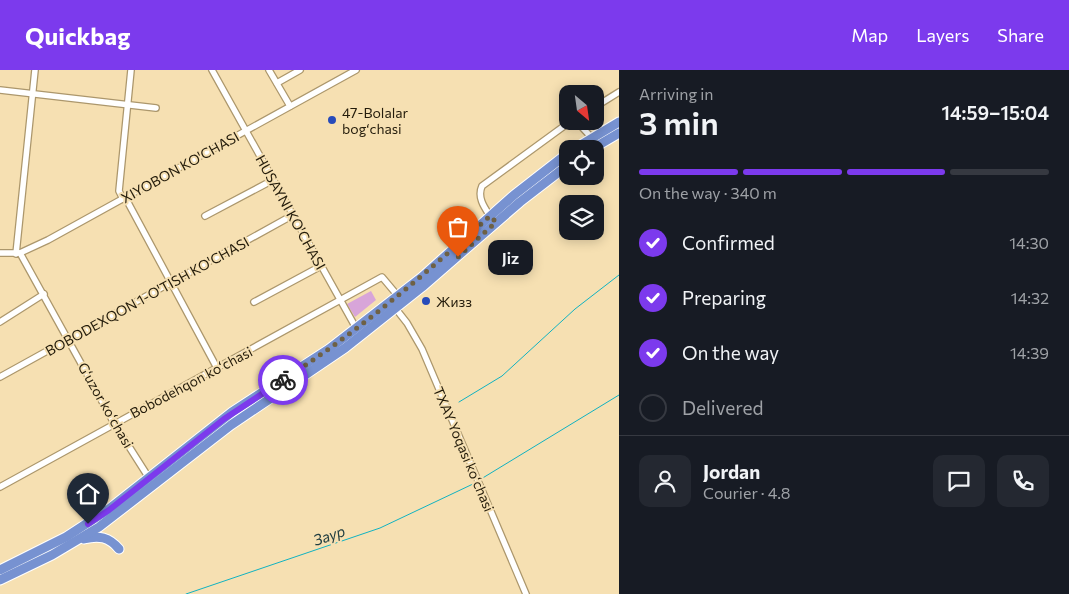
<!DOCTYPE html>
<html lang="en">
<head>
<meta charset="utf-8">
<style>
	body { margin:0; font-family:Commissioner,sans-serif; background:#242831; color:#f1f3f6; height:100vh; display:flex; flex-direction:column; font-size:19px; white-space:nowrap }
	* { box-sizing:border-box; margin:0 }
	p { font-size:16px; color:#9ea1a6 }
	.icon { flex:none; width:28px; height:28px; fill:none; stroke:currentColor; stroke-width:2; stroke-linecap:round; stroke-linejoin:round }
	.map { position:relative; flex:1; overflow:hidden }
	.drawer { display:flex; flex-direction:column; background:#171b24; width:450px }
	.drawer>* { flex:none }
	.needle { width:32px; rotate:151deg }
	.controls { position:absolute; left:559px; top:15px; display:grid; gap:10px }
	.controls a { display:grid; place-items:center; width:45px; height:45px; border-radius:10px; background:#171b24; box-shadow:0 2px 12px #0003; font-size:25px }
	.pin { position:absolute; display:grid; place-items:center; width:42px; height:42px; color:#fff; margin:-51px -21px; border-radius:50% 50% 50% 0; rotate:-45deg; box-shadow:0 0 5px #0007 }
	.pin .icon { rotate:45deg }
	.courier { position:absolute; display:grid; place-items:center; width:50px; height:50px; margin:-25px; border:4px solid #7c3aed; border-radius:50%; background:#fff; color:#222; box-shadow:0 1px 6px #0007 }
	.bubble { position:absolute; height:35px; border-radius:10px; background:#171b24; box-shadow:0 2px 12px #0003; font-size:16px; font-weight:600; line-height:35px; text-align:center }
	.headline em { font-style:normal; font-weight:600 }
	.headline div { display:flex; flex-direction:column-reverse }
	.headline { display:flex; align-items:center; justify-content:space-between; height:85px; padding:0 20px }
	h1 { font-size:32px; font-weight:600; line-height:38px }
	.bar { display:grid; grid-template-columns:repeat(4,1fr); gap:8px 5px; align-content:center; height:60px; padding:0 20px }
	.bar i { height:6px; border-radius:4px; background:#363941 }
	.bar .selected { background:#7c3aed }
	.bar p { grid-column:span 4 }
	.line { display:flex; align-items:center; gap:12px; padding:0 20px; border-top:1px solid #363941 }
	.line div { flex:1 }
	.round { display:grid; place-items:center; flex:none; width:52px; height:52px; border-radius:10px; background:#242831 }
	ol { padding:0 20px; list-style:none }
	li { display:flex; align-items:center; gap:15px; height:55px }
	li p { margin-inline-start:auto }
	li .icon { padding:5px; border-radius:50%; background:#7c3aed; color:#fff; stroke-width:4 }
	li:last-child { color:#9ea1a6 }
	li i { width:28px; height:28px; border:2px solid #363941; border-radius:50% }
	header { display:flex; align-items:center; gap:30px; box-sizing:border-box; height:70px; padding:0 25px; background:#7c3aed; color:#fff }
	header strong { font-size:24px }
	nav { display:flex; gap:28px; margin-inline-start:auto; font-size:18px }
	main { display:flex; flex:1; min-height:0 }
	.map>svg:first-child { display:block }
</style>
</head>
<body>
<header>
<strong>Quickbag</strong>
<nav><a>Map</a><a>Layers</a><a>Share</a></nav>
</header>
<main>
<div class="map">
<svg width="619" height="524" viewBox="0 0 619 524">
	<rect width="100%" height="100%" fill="#f6e0b2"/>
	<!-- green -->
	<polygon fill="#d8a5d9" points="371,221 376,230 355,247 347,234"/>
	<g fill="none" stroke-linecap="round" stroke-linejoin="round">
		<!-- stream -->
		<g stroke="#11b2c1" stroke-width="1">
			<polyline points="459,332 502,306 575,239 619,205"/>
			<polyline points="481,409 619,325"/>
			<polyline points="186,524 380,458 473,414"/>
		</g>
		<!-- minor casing -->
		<g stroke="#ac976c" stroke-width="8">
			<g id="minor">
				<polyline points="212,0 356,258"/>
				<polyline points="269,0 290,36"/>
				<polyline points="277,13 300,0"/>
				<polyline points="0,20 156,38"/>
				<polyline points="595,37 619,22"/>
				<polyline points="574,51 579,54 592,68"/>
				<polyline points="125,127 217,298"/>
				<polyline points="123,129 119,121 131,0"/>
				<polyline points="205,146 273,110"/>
				<path d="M490 146C484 137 477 127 482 116L571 51"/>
				<polyline points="0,183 20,183 48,170 356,0"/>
				<polyline points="20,183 114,353 149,408"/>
				<polyline points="16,184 35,0"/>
				<polyline points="254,232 321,196"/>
				<polyline points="396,239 407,253 422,279 526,524"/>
				<polyline points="0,252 44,224"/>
				<polyline points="0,307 293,145"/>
				<polyline points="0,417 382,207 398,226"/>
			</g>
		</g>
		<!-- highway casing -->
		<g stroke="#fff" stroke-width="11">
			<g id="highway">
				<polyline points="574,79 619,52"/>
				<polyline points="592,79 619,63"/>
				<path d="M84 469C99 465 109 467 119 479"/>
				<polyline points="0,500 66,467 109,439 232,342 329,279 422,207 514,125 568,83"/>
				<polyline points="0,510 52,485 99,457 231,355 345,278 422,217 520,132 568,95"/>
			</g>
		</g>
		<!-- minor -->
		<use href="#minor" stroke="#fff" stroke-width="5.5"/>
		<!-- highway -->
		<use href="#highway" stroke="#7792d1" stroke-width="9"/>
	</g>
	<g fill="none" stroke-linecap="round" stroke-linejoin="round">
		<!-- done -->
		<path stroke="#6e6145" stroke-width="5" stroke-dasharray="0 9" d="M283 310C358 262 425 204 490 146L496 152 458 187"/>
		<!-- route -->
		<polyline stroke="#7c3aed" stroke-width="6" points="88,454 109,440 224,349 283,310"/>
	</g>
	<!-- markers -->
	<g fill="#274bba" stroke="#f6e0b2" stroke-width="2">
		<circle cx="332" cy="50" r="5"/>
		<circle cx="426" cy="231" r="5"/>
	</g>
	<g text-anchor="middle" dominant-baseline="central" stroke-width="4" stroke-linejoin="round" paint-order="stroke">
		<!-- poi labels -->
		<g font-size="14" fill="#241c0b" stroke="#f6e0b2" text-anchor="start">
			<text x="342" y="42">47-Bolalar<tspan x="342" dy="16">bogʻchasi</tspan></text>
			<text x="436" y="231">Жизз</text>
		</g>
		<!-- street labels -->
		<g font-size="14" fill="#241c0b" stroke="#f6e0b2">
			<text transform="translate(180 97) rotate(-29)">XIYOBON KO'CHASI</text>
			<text transform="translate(291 142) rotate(61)">HUSAYNI KO'CHASI</text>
			<text transform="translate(147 226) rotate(-29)">BOBODEXQON 1-O'TISH KO'CHASI</text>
			<text transform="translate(191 312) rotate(-28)">Bobodehqon koʻchasi</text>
			<text transform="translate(106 335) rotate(60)">Gʻuzor koʻchasi</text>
			<text transform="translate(464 379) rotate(67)">TXAY Yoqasi koʻchasi</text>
		</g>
		<!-- water labels -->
		<g font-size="15" font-style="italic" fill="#203d40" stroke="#f6e0b2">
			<text transform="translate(329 465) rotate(-19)">Заур</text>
		</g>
	</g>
</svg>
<div class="controls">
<a><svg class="needle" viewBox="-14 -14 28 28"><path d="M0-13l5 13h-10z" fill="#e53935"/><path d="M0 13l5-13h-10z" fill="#9ea1a6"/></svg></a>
<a><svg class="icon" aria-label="locate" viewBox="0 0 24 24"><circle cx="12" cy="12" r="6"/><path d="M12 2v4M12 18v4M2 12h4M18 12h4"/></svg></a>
<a><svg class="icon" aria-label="layers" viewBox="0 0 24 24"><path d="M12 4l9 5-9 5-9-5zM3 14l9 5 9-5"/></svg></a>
</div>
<div class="pin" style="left:458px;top:187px;background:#ea580c"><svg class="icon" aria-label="bag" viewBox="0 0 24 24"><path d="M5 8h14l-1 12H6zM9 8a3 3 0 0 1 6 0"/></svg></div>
<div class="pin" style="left:88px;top:454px;background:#1f2937"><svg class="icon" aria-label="home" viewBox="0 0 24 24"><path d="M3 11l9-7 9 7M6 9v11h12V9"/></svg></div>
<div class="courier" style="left:283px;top:310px"><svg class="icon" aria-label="bike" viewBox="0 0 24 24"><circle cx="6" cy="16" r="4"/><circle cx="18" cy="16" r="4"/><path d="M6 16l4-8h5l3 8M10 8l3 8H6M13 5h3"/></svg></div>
<div class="bubble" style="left:488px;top:170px;width:45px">Jiz</div>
</div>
<section class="drawer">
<div class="headline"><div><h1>3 min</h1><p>Arriving in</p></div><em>14:59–15:04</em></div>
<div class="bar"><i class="selected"></i><i class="selected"></i><i class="selected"></i><i></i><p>On the way · 340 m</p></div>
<ol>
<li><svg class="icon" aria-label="check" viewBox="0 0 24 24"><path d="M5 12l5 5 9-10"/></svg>Confirmed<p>14:30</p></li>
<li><svg class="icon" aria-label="check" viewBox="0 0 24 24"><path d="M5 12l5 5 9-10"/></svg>Preparing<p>14:32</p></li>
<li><svg class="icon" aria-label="check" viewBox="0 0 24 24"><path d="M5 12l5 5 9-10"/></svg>On the way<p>14:39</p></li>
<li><i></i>Delivered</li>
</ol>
<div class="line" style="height:90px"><a class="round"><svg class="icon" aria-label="person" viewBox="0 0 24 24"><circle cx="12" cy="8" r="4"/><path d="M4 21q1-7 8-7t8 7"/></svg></a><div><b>Jordan</b><p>Courier · 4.8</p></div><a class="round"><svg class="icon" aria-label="chat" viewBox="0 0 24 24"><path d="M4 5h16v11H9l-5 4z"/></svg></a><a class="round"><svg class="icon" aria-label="phone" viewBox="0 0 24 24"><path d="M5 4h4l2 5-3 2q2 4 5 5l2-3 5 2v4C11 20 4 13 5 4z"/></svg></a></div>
</section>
</main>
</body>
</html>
